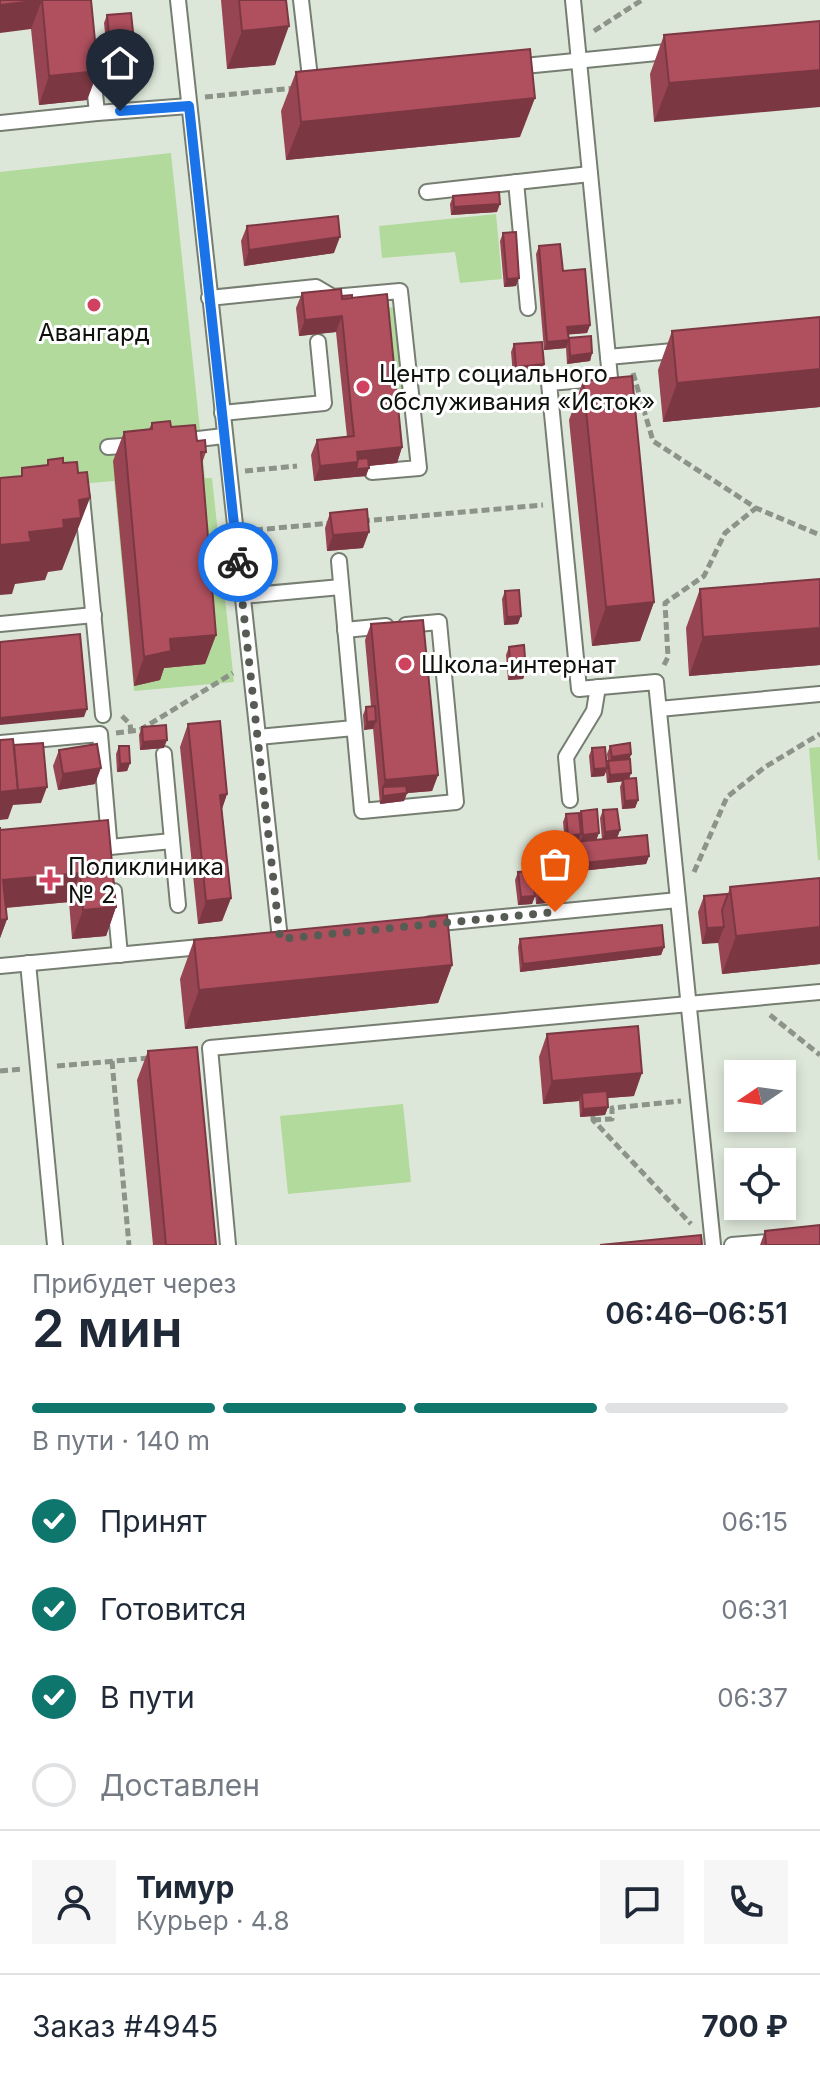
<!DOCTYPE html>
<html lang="ru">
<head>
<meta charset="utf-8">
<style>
	body { margin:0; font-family:Inter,sans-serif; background:#f6f6f7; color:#1f2937; height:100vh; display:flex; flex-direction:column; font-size:30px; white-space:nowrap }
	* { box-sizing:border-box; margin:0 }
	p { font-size:26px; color:#747a83 }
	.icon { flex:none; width:44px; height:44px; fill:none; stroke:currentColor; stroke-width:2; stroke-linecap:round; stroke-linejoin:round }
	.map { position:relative; height:1245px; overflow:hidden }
	.side { display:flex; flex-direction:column; background:#fff; flex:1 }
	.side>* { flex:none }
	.needle { width:52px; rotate:257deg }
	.buttons { position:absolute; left:724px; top:1060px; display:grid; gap:16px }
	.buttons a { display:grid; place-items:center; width:72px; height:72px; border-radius:0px; background:#fff; box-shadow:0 4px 12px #0003; font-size:40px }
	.pin { position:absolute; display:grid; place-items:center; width:68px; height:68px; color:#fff; margin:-82px -34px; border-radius:50% 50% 50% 0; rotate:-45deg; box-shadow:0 0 8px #0007 }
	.pin .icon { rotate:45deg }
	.courier { position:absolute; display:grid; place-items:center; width:80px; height:80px; margin:-40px; border:6px solid #1a73e8; border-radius:50%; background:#fff; color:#222; box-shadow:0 2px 10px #0007 }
	.overview em { font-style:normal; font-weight:600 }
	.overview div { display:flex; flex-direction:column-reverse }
	.overview { display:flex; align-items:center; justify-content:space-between; height:136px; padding:0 32px }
	h1 { font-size:52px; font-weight:600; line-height:60px }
	.bar { display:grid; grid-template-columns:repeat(4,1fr); gap:12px 8px; align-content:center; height:96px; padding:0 32px }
	.bar i { height:10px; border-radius:6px; background:#e0e1e3 }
	.bar .on { background:#0f766e }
	.bar p { grid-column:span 4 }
	.line { display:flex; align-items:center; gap:20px; padding:0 32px; border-top:2px solid #e0e1e3 }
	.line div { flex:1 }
	.round { display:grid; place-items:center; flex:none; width:84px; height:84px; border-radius:0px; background:#f6f6f7 }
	ol { padding:0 32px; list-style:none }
	li { display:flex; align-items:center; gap:24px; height:88px }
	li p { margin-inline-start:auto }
	li .icon { padding:8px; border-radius:50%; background:#0f766e; color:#fff; stroke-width:4 }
	li:last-child { color:#747a83 }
	li i { width:44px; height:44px; border:4px solid #e0e1e3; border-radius:50% }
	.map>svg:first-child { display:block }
</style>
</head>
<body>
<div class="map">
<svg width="820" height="1245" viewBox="0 0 820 1245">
	<rect width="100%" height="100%" fill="#dde7d9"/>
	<!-- green -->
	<g fill="#b2da9c">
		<polygon points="171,153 205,478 212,478 234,682 134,691 114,481 0,491 0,172"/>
		<polygon points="496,214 502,279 460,283 455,252 382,258 379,226"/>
		<polygon points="397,307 406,396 393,397 383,308"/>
		<polygon points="820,747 820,860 818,860 809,748"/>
		<polygon points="403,1104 411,1182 288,1194 280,1116"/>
	</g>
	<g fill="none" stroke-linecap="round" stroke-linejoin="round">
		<!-- lane casing -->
		<g stroke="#767e72" stroke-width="18">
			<g id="lane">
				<polyline points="178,0 280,939"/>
				<polyline points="301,0 311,86"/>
				<polyline points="573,0 608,357"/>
				<polyline points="514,67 677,51"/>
				<polyline points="97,113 189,106"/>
				<polyline points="0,123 97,113 92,64"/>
				<polyline points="516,182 528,308"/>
				<polyline points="427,192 590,174"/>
				<polyline points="209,298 316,287 333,297 400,291 419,468 372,472"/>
				<polyline points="684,350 608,357 610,378 549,383 579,689 656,682 713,1245"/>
				<polyline points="222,413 324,403 318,342"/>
				<polyline points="181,441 224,436"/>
				<polyline points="108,447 136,445"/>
				<polyline points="82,497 103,715"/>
				<polyline points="339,561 362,811 456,802 439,622 406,625"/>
				<polyline points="242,596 341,587"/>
				<polyline points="0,624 94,615"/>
				<polyline points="345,630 386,626"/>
				<polyline points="659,709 820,694"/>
				<polyline points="258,737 354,728"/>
				<polyline points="0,743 100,734 109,839"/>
				<polyline points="164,754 178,905"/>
				<polyline points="570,800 566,757 594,711 598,687"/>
				<polyline points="110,847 172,841"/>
				<polyline points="114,891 120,955"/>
				<polyline points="430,924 678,900"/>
				<polyline points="28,963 55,1245"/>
				<polyline points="0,966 211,946"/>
				<polyline points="228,1245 210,1048 820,992"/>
				<polyline points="732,1245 780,1241"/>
			</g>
		</g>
		<!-- path -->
		<g stroke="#8c9388" stroke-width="5" stroke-dasharray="8 4" stroke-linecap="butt">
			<polyline points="594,31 642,0"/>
			<polyline points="205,97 295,88"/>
			<polyline points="633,373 653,441 756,508 820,535"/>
			<polyline points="245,471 297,466"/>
			<polyline points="362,521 543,505"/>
			<polyline points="255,530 332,523"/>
			<polyline points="664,665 668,657 665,603 704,576 725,533 756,508"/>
			<polyline points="122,716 130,724 131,731"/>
			<polyline points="116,733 140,730 233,673"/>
			<polyline points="694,872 727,797 765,767 820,734"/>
			<polyline points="770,1015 820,1055"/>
			<polyline points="112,1061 129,1245"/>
			<polyline points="57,1066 150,1058"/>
			<polyline points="0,1071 23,1069"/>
			<polyline points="593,1116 593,1120 691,1224"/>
			<polyline points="593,1120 612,1119 612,1108 681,1101"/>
		</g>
		<!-- lane -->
		<use href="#lane" stroke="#fff" stroke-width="14"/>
	</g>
	<!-- wall -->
	<g fill="#974552">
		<polygon points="0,0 91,0 98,71 87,100 39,105 31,29"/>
		<polygon points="221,0 286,0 275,65 227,69"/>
		<polygon points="107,15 133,32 130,40 106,42 104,23"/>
		<polygon points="820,21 654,122 650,74 664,35"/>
		<polygon points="296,72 520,137 286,160 281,111"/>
		<polygon points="453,196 497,212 451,215 450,204"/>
		<polygon points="247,226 334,253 244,266 241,241"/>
		<polygon points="503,233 516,286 504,287 500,241"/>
		<polygon points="539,246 563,271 590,325 587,333 568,334 569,338 592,353 590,361 567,364 566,348 544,350 536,254"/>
		<polygon points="302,293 342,296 402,447 397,463 369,466 366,476 314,481 311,455 317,440 347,437 336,332 299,336 296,308"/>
		<polygon points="820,317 820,407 663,422 658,370 672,331"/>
		<polygon points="514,344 544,364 541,372 513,375 511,352"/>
		<polygon points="583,381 654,602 640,641 592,646 569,420"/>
		<polygon points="152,423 171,427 197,441 206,452 202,463 216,635 205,664 164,668 160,680 134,686 113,461 124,432 149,429"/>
		<polygon points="330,513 363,548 327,551 325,528"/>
		<polygon points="820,579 820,665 689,676 686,628 700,589"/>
		<polygon points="505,591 518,624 504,625 502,599"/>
		<polygon points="371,624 438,775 432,791 407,793 404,801 380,804 373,728 364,730 363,715 366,707 371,706 365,640"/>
		<polygon points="509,647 526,671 523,679 508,680 506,655"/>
		<polygon points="188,724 227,794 222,809 231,898 222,921 198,924 180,747"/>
		<polygon points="142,727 164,748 140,750 139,735"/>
		<polygon points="119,746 130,763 127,771 117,772 116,754"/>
		<polygon points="610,746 631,754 629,759 631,773 629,779 638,800 635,808 622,809 620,787 622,781 607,783 606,772 604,776 591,777 589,756 592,748 607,765 608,762 607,754"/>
		<polygon points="59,750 95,784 58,790 53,766"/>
		<polygon points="603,810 620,830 617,838 649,856 646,864 562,873 560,851 563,843 565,843 563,822 566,814 579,815 581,811 596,840 602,839 600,818"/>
		<polygon points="108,820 116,907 106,936 72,939 69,902 6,908 7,919 0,938 0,827 0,830"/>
		<polygon points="536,868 560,894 558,902 536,904 534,876"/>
		<polygon points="518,872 535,896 532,904 518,905 515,880"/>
		<polygon points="820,878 820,964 722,974 718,942 702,944 698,912 704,896 728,894 730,887"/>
		<polygon points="520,939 664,947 661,955 520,972 518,947"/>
		<polygon points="194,940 452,965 438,1003 185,1029 180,979"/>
		<polygon points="547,1034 634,1096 607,1098 608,1107 605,1115 580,1117 579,1101 543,1104 539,1057"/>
		<polygon points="148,1051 216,1245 153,1245 137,1080"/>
		<polygon points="733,1166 738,1193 731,1194 730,1174"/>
		<polygon points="765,1231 820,1245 760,1245"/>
	</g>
	<!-- shaded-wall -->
	<g fill="#7b3842">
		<polygon points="42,0 31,29 0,33 0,5"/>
		<polygon points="289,26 275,65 227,69 242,31"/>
		<polygon points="133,32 130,40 106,42 109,34"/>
		<polygon points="820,70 820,107 654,122 669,83"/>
		<polygon points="98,71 87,100 39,105 49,76"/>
		<polygon points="535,98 520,137 286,160 301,122"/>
		<polygon points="500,204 497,212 451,215 454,207"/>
		<polygon points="340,237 334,253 244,266 249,250"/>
		<polygon points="519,278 516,286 504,287 507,279"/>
		<polygon points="342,316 336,332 299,336 305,320"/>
		<polygon points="590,325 587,333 564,335 567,327"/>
		<polygon points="569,340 566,348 544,350 547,342"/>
		<polygon points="592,353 590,361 567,364 570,356"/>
		<polygon points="544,364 541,372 513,375 516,367"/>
		<polygon points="820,369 820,407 663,422 677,383"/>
		<polygon points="402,447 397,463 356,467 353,477 314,481 320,466 357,452"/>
		<polygon points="369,468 366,476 353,477 356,469"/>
		<polygon points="90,498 62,570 48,572 45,580 15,584 12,594 0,595 0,545 29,532 63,520 79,500"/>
		<polygon points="369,532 363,548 327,551 333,535"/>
		<polygon points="654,602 640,641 592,646 606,607"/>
		<polygon points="521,616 518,624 504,625 507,617"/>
		<polygon points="820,628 820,665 689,676 703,637"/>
		<polygon points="216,635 205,664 164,668 160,680 134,686 144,657 170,639"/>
		<polygon points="526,671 523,679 508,680 511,672"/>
		<polygon points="87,709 84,717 0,725 0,718"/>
		<polygon points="376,721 373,729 364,730 367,722"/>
		<polygon points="167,740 164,748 140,750 143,742"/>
		<polygon points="631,754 629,762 609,765 612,757"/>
		<polygon points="130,763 127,771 117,772 120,764"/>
		<polygon points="101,768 95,784 58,790 63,774"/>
		<polygon points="607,768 604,776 591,777 594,769"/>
		<polygon points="631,773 628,781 607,783 610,775"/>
		<polygon points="438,775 432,791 383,795 383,787 380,795 385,780"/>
		<polygon points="47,787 41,803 13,805 8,819 0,820 0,792"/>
		<polygon points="407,793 404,801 380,804 383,796"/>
		<polygon points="227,794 219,817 220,795"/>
		<polygon points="638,800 635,808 622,809 625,801"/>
		<polygon points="620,830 617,838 602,840 605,832"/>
		<polygon points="599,833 596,841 580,843 583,835"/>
		<polygon points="581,834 578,842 565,844 568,836"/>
		<polygon points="649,856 646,864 562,873 565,865"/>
		<polygon points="80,873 69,902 0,908 3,880"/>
		<polygon points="560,894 558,902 536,904 539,896"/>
		<polygon points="535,896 532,904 518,905 521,897"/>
		<polygon points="231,898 222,921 198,924 206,901"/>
		<polygon points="116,907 106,936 72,939 83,910"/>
		<polygon points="7,919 0,938 0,920"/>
		<polygon points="724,927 718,943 702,944 707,928"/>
		<polygon points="820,927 820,964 722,974 736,936"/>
		<polygon points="664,947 661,955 520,972 523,964"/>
		<polygon points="452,965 438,1003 185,1029 199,990"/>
		<polygon points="642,1073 634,1096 583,1100 582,1093 579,1101 543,1104 552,1081"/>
		<polygon points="608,1107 605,1115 580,1117 583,1109"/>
		<polygon points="738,1185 738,1193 731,1194 734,1186"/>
	</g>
	<!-- building -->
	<g fill="#b0505f" stroke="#7b3842" stroke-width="2">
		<polygon points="0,0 91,0 98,71 49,76 42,0 0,5"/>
		<polygon points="239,0 286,0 289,26 242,31"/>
		<polygon points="131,13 133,32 109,34 107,15"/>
		<polygon points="820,21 820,70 669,83 664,35"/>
		<polygon points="530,49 535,98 301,122 296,72"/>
		<polygon points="499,192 500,204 454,207 453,196"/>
		<polygon points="338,216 340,237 249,250 247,226"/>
		<polygon points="516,232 519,278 507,279 503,233"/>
		<polygon points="560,244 563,271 585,269 590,325 567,327 569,340 547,342 539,246"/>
		<polygon points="341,289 342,299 387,294 402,447 357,452 358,462 320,466 317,440 354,436 352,418 342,316 305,320 302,293"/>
		<polygon points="352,295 352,298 342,299 342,296"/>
		<polygon points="820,317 820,369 677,383 672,331"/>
		<polygon points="591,336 592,353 570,356 569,338"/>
		<polygon points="542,342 544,364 516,367 514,344"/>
		<polygon points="632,376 654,602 606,607 583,381"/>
		<polygon points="170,421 171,427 195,425 197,441 205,440 206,452 201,452 216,635 170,639 171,651 144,657 124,432 152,429 152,423"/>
		<polygon points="63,458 63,463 77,462 78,473 87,472 90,498 79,500 81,518 63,520 64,528 29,532 31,542 0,545 0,478 22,476 22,468 48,465 48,460"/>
		<polygon points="368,458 369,468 356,469 358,459"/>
		<polygon points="367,509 369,532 333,535 330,513"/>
		<polygon points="820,579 820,628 703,637 700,589"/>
		<polygon points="519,590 521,616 507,617 505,591"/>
		<polygon points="423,620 438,775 385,780 371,624"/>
		<polygon points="80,634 87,709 0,718 0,642"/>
		<polygon points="524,645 526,671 511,672 509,647"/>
		<polygon points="375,706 376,721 367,722 366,707"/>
		<polygon points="220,721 227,794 220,795 231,898 206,901 188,724"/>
		<polygon points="166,725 167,740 143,742 142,727"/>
		<polygon points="13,739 18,790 0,792 0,740"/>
		<polygon points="43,743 47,787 18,790 14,745"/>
		<polygon points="630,743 631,754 612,757 610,746"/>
		<polygon points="97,744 101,768 63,774 59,750"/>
		<polygon points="119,746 129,746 130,763 120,764"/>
		<polygon points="605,747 607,768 594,769 592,748"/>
		<polygon points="630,759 631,773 610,775 608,761"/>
		<polygon points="636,778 638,800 625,801 623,779"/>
		<polygon points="406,786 407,793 383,796 383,787"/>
		<polygon points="597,809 599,833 583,835 581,811"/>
		<polygon points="617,809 620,830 605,832 603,810"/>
		<polygon points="579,813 581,834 568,836 566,814"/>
		<polygon points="108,820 116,907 83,910 80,873 3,880 7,919 0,920 0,827 0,830"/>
		<polygon points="647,835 649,856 565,865 563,843"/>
		<polygon points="558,866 560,894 539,896 536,868"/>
		<polygon points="532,871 535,896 521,897 518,872"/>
		<polygon points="820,878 820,927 736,936 730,887"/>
		<polygon points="728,894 722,910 724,927 707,928 704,896"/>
		<polygon points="447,915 452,965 199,990 194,940"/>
		<polygon points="662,925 664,947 523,964 520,939"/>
		<polygon points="638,1026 642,1073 552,1081 547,1034"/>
		<polygon points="197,1047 216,1245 166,1245 148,1051"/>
		<polygon points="607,1091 608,1107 583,1109 582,1093"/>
		<polygon points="738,1165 738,1185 734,1186 733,1166"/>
		<polygon points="820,1225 820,1245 766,1245 765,1231"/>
		<polygon points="701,1235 702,1245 600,1245"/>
	</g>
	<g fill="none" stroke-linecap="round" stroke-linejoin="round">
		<!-- done -->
		<polyline stroke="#565c54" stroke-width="8" stroke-dasharray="0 14.4" points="238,562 280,939 555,912"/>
		<!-- route -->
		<polyline stroke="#1a73e8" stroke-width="10" points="120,111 189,106 238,562"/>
	</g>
	<!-- markers -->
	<g fill="#d14160" stroke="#fff" stroke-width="3">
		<circle cx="94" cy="305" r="8"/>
		<circle cx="363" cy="387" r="8"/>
		<circle cx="405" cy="664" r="8"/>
		<path d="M46 868h8v8h8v8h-8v8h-8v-8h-8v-8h8z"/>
	</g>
	<g text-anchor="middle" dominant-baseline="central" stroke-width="6" stroke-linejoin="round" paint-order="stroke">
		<!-- poi labels -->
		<g font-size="24" fill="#0e110c" stroke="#fff" text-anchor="start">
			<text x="94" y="332" text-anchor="middle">Авангард</text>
			<text x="379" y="373">Центр социального<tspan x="379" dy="28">обслуживания «Исток»</tspan></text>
			<text x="421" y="664">Школа-интернат</text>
			<text x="68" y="866">Поликлиника<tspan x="68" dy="28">№ 2</tspan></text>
		</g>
	</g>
</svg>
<div class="buttons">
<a><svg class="needle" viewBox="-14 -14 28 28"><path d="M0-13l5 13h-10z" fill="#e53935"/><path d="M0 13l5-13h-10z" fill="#747a83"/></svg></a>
<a><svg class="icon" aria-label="locate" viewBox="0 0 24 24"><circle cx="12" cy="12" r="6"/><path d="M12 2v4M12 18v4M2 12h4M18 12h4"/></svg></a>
</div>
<div class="pin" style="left:555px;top:912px;background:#ea580c"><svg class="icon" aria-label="bag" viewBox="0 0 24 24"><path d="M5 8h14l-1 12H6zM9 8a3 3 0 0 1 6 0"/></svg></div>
<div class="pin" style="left:120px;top:111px;background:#1f2937"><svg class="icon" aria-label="home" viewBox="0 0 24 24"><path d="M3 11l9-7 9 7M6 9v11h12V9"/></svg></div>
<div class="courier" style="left:238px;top:562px"><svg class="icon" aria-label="bike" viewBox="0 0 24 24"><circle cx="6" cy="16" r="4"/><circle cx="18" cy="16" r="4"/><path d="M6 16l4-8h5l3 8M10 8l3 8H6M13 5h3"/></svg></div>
</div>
<section class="side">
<div class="overview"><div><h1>2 мин</h1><p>Прибудет через</p></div><em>06:46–06:51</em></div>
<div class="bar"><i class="on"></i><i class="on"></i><i class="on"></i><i></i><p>В пути · 140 m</p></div>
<ol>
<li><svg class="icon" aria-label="check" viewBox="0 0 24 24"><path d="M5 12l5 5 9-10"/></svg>Принят<p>06:15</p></li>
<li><svg class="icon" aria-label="check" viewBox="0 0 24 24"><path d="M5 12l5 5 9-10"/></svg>Готовится<p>06:31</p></li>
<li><svg class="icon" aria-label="check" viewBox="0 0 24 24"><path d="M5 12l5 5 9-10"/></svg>В пути<p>06:37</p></li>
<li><i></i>Доставлен</li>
</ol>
<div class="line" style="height:144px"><a class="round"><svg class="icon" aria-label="person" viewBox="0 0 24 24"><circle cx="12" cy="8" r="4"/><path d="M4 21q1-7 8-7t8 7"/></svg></a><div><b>Тимур</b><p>Курьер · 4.8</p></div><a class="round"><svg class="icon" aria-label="chat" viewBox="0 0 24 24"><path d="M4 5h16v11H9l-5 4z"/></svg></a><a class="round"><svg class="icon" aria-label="phone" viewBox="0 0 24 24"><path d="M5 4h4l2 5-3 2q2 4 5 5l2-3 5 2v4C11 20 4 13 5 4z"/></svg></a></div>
<div class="line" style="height:104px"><div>Заказ #4945</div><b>700 ₽</b></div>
</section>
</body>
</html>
